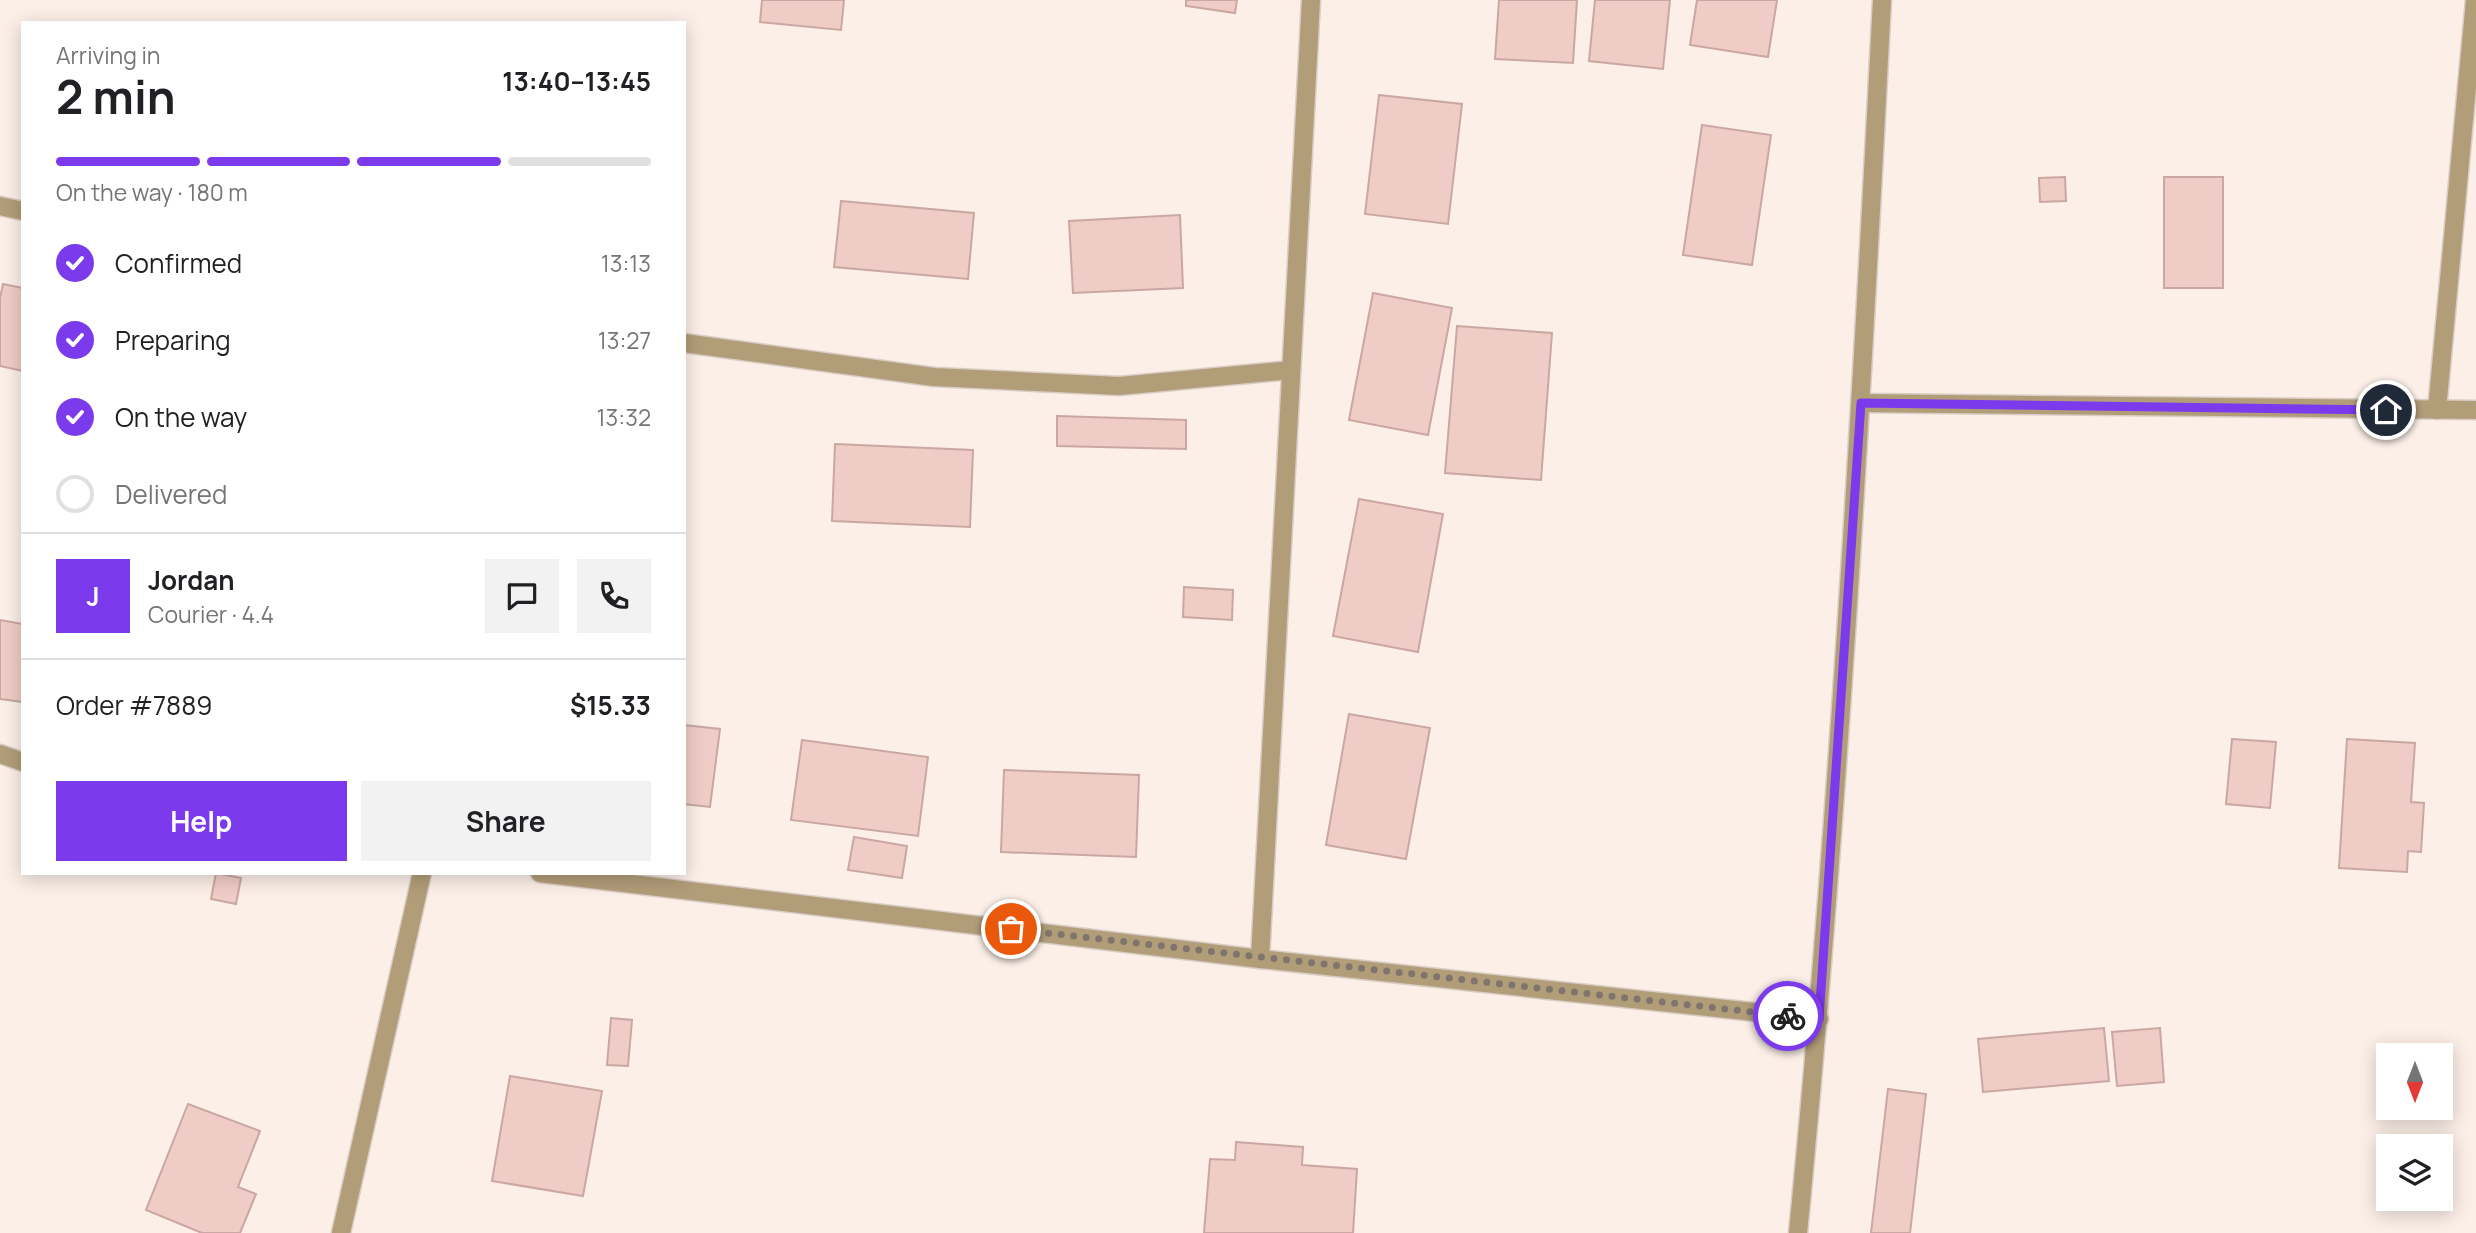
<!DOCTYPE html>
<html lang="en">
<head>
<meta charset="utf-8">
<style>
	body { margin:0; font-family:Manrope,sans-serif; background:#f2f2f2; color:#202124; height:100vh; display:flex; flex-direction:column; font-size:26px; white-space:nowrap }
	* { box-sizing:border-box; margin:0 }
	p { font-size:23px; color:#757577 }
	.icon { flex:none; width:38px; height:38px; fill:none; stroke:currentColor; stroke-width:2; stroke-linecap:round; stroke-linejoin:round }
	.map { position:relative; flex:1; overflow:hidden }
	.details { position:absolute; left:21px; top:21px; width:665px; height:854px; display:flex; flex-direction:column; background:#fff; border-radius:0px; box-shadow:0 4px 18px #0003 }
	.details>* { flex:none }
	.needle { width:46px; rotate:180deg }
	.buttons { position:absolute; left:2376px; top:1043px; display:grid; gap:14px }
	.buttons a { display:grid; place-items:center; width:77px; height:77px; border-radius:0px; background:#fff; box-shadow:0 4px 18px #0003; font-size:35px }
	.pin { position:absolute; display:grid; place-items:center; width:60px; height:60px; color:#fff; margin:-30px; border:4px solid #fff; border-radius:50%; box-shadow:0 2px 7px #0007 }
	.courier { position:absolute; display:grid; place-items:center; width:70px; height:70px; margin:-35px; border:5px solid #7c3aed; border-radius:50%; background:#fff; color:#222; box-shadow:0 2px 9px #0007 }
	.summary em { font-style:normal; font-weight:700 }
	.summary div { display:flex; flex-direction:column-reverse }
	.summary { display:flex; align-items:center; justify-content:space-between; height:119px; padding:0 35px }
	h1 { font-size:46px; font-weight:700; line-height:52px }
	.bar { display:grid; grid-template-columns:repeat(4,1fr); gap:10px 7px; align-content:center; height:84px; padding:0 35px }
	.bar i { height:9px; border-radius:5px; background:#e0e0e0 }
	.bar .current { background:#7c3aed }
	.bar p { grid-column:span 4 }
	.line { display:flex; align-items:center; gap:18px; padding:0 35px; border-top:2px solid #e0e0e0 }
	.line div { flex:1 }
	.round { display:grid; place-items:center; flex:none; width:74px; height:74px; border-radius:0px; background:#f2f2f2 }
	ol { padding:0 35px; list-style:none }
	li { display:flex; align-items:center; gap:21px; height:77px }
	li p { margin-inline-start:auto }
	li .icon { padding:7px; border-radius:50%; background:#7c3aed; color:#fff; stroke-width:4 }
	li:last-child { color:#757577 }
	li i { width:38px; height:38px; border:4px solid #e0e0e0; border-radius:50% }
	.primary-button { display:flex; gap:14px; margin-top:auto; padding:14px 35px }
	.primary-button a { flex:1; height:80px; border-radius:0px; background:#7c3aed; color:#fff; font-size:28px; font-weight:700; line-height:80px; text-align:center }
	.primary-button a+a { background:#f2f2f2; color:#202124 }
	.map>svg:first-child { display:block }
</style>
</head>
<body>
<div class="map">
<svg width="2476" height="1233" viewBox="0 0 2476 1233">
	<rect width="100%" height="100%" fill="#fbefe7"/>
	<!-- building -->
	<g fill="#f0ccc7" stroke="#caa7a2" stroke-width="2">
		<polygon points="762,0 844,0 841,30 760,22"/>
		<polygon points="1186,0 1237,0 1235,13 1186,6"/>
		<polygon points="1499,0 1577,0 1573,63 1495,59"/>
		<polygon points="1595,0 1670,0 1663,69 1589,61"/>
		<polygon points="1697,0 1777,0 1768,57 1690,45"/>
		<polygon points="1379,95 1462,104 1448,224 1365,214"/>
		<polygon points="1702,125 1771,135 1752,265 1683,255"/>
		<polygon points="2065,177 2066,201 2040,202 2039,178"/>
		<rect x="2164" y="177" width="59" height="111"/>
		<polygon points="841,201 974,213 968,279 834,267"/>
		<polygon points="1180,215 1183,288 1073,293 1069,221"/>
		<polygon points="3,284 23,288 23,371 0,366 0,298"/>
		<polygon points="1373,293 1452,308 1428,435 1349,420"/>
		<polygon points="1457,326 1552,333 1541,480 1445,473"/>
		<polygon points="1057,416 1186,420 1186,449 1057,446"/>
		<polygon points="835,444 973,450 970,527 832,521"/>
		<polygon points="1359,499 1443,514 1418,652 1333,636"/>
		<polygon points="1184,587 1233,590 1232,620 1183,617"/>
		<polygon points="0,620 23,624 23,702 0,699"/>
		<polygon points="1349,714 1430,728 1406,859 1326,845"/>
		<polygon points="684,725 720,729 710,807 684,804"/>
		<polygon points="2232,739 2276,742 2270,808 2226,804"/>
		<polygon points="2347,739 2415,743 2411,802 2424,803 2421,852 2408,851 2407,872 2339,868"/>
		<polygon points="802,740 928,757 918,836 791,820"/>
		<polygon points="1004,770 1139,775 1136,857 1001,852"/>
		<polygon points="854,837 907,846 902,878 848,870"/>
		<polygon points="216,873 241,878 236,904 211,899"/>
		<polygon points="611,1018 632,1020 628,1066 607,1065"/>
		<polygon points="2104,1028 2109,1081 1983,1092 1978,1039"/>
		<polygon points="2160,1028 2164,1082 2117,1086 2112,1032"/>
		<polygon points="510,1076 602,1091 583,1196 492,1181"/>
		<polygon points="1888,1089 1926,1094 1910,1233 1871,1233"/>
		<polygon points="188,1104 260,1131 238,1187 256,1194 240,1233 202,1233 146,1210"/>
		<polygon points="1236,1142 1303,1147 1302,1165 1357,1169 1353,1233 1204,1233 1210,1159 1235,1160"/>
	</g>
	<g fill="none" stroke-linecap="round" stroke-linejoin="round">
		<!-- minor casing -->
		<g stroke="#d9cdc5" stroke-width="21">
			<g id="minor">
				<polyline points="0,206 23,211"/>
				<polyline points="684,343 934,377 1119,386 1291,370"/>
				<polyline points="1861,403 2476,410"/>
				<polyline points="2437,410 2475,0"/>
				<polyline points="0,754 23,762"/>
				<polyline points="540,873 1260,959 1819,1019"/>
				<polyline points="1260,959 1311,0"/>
				<polyline points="341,1233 422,873"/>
				<path d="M1798 1233C1838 823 1861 411 1882 0"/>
			</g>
		</g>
		<!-- minor -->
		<use href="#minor" stroke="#b29d79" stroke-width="18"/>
	</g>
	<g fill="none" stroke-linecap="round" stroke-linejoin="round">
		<!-- done -->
		<polyline stroke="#80756d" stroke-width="7" stroke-dasharray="0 12.6" points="1011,929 1788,1016"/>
		<!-- route -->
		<polyline stroke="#7c3aed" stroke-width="9" points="1788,1016 1819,1019 1861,403 2386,410"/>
	</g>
</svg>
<div class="buttons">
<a><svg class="needle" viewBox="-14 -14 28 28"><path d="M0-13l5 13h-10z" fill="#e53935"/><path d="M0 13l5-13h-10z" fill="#757577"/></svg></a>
<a><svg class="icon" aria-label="layers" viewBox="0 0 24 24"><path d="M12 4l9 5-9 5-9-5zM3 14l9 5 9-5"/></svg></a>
</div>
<div class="pin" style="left:1011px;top:929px;background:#ea580c"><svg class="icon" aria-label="bag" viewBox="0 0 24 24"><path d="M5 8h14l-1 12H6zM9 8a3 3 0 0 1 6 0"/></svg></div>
<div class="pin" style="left:2386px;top:410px;background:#1f2937"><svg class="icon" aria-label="home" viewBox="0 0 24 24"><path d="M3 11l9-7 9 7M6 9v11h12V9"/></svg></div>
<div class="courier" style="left:1788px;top:1016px"><svg class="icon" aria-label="bike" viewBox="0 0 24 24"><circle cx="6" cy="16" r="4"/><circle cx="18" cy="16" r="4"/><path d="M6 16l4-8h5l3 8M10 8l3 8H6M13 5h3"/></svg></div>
<section class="details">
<div class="summary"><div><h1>2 min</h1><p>Arriving in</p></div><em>13:40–13:45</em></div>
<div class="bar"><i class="current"></i><i class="current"></i><i class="current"></i><i></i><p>On the way · 180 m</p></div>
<ol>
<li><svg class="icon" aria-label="check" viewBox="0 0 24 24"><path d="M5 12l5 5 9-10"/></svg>Confirmed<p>13:13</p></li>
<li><svg class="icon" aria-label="check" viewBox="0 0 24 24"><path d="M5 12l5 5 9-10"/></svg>Preparing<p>13:27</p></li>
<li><svg class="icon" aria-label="check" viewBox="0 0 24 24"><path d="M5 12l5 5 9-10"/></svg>On the way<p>13:32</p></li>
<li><i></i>Delivered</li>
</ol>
<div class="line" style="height:126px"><b class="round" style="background:#7c3aed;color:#fff">J</b><div><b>Jordan</b><p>Courier · 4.4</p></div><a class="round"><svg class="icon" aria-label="chat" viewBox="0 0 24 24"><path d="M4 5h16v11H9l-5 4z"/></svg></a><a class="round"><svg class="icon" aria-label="phone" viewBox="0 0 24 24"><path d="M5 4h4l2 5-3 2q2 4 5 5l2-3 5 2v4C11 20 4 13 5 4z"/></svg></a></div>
<div class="line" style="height:91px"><div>Order #7889</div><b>$15.33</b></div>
<div class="primary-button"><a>Help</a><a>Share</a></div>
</section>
</div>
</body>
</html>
